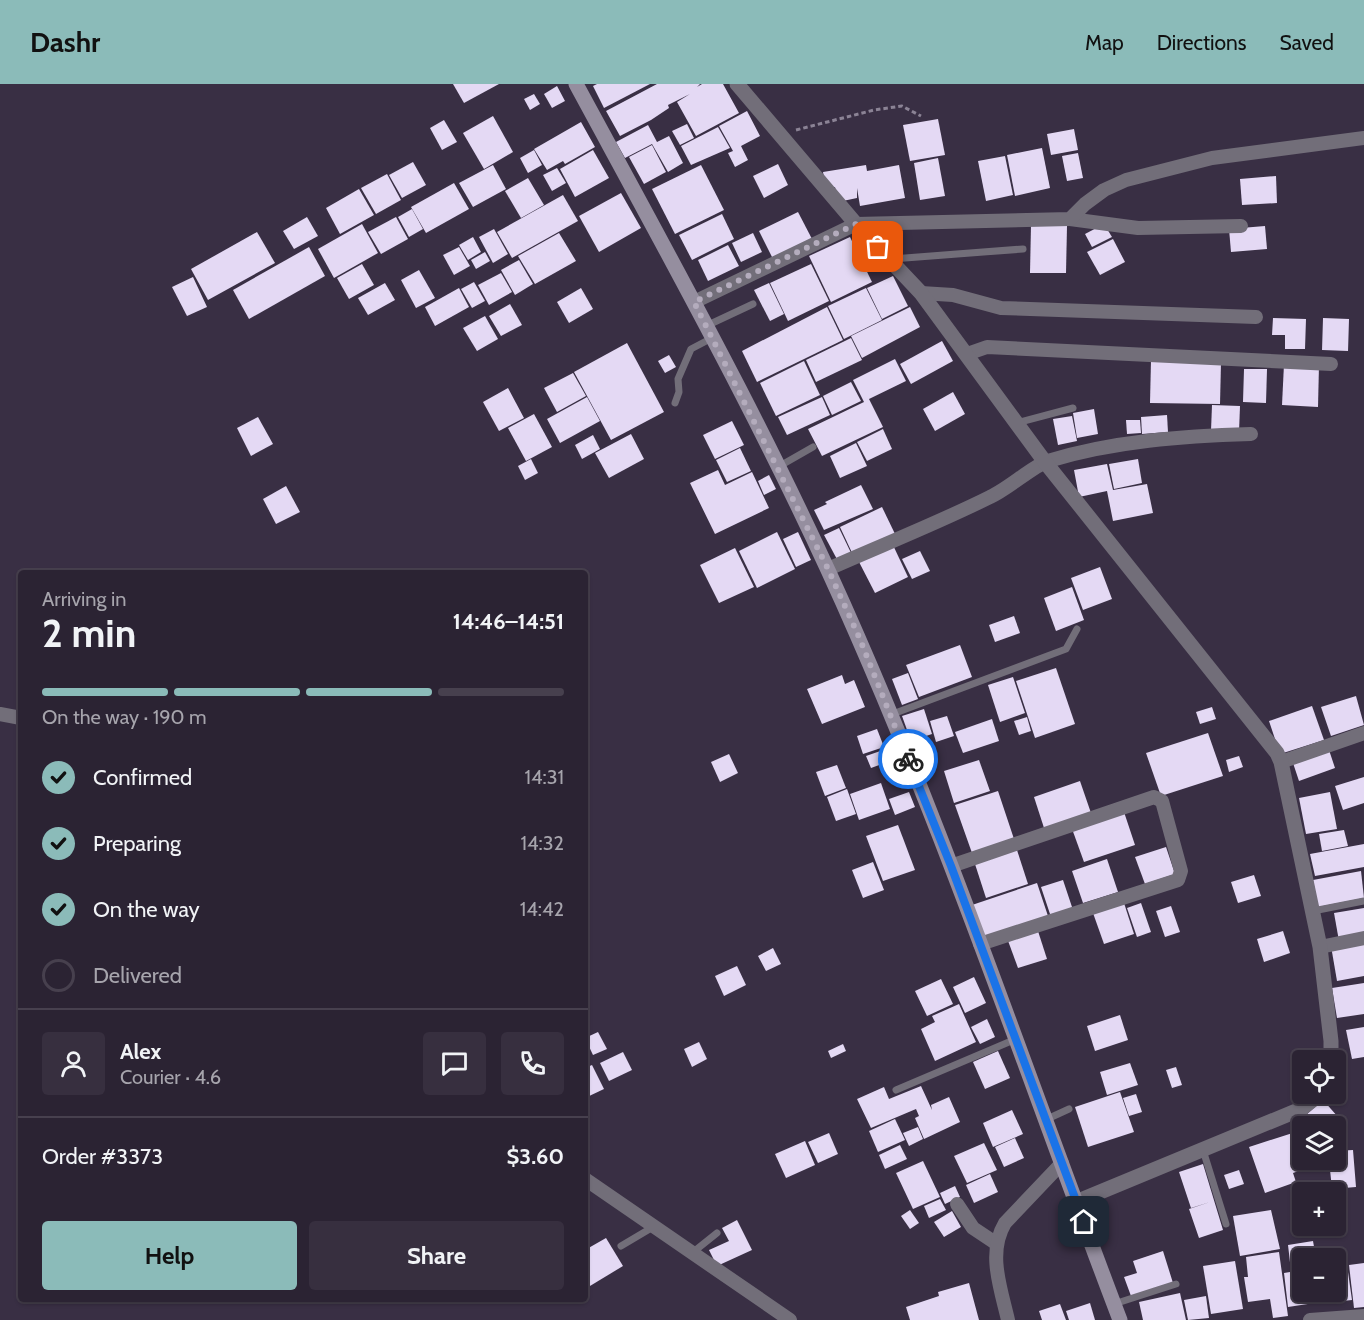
<!DOCTYPE html>
<html lang="en">
<head>
<meta charset="utf-8">
<style>
	body { margin:0; font-family:Cabin,sans-serif; background:#372f3f; color:#f1f3f6; height:100vh; display:flex; flex-direction:column; font-size:22px; white-space:nowrap }
	* { box-sizing:border-box; margin:0 }
	p { font-size:20px; color:#a6a4ac }
	.icon { flex:none; width:33px; height:33px; fill:none; stroke:currentColor; stroke-width:2; stroke-linecap:round; stroke-linejoin:round }
	.map { position:relative; flex:1; overflow:hidden }
	.side { position:absolute; left:18px; top:486px; width:570px; height:732px; display:flex; flex-direction:column; background:#2b2333; border-radius:6px; box-shadow:0 2px 4px #0004,0 0 0 2px #47404e }
	.side>* { flex:none }
	.tools { position:absolute; left:1292px; top:966px; display:grid; gap:12px }
	.tools a { display:grid; place-items:center; width:54px; height:54px; border-radius:6px; background:#2b2333; box-shadow:0 2px 4px #0004,0 0 0 2px #47404e; font-size:30px }
	.pin { position:absolute; display:grid; place-items:center; width:51px; height:51px; color:#fff; margin:-26px; border-radius:12px; box-shadow:0 3px 9px #0006 }
	.courier { position:absolute; display:grid; place-items:center; width:60px; height:60px; margin:-30px; border:4px solid #1a73e8; border-radius:50%; background:#fff; color:#222; box-shadow:0 2px 8px #0007 }
	.headline em { font-style:normal; font-weight:800 }
	.headline div { display:flex; flex-direction:column-reverse }
	.headline { display:flex; align-items:center; justify-content:space-between; height:102px; padding:0 24px }
	h1 { font-size:39px; font-weight:800; line-height:45px }
	.bar { display:grid; grid-template-columns:repeat(4,1fr); gap:9px 6px; align-content:center; height:72px; padding:0 24px }
	.bar i { height:8px; border-radius:4px; background:#47404e }
	.bar .on { background:#8bbbb9 }
	.bar p { grid-column:span 4 }
	.line { display:flex; align-items:center; gap:15px; padding:0 24px; border-top:2px solid #47404e }
	.line div { flex:1 }
	.round { display:grid; place-items:center; flex:none; width:63px; height:63px; border-radius:6px; background:#372f3f }
	ol { padding:0 24px; list-style:none }
	li { display:flex; align-items:center; gap:18px; height:66px }
	li p { margin-inline-start:auto }
	li .icon { padding:6px; border-radius:50%; background:#8bbbb9; color:#111; stroke-width:4 }
	li:last-child { color:#a6a4ac }
	li i { width:33px; height:33px; border:3px solid #47404e; border-radius:50% }
	.button { display:flex; gap:12px; margin-top:auto; padding:12px 24px }
	.button a { flex:1; height:69px; border-radius:6px; background:#8bbbb9; color:#111; font-size:24px; font-weight:800; line-height:69px; text-align:center }
	.button a+a { background:#372f3f; color:#f1f3f6 }
	header { display:flex; align-items:center; gap:36px; box-sizing:border-box; height:84px; padding:0 30px; background:#8bbbb9; color:#111 }
	header strong { font-size:28px }
	nav { display:flex; gap:33px; margin-inline-start:auto; font-size:21px }
	.map>svg:first-child { display:block }
</style>
</head>
<body>
<header>
<strong>Dashr</strong>
<nav><a>Map</a><a>Directions</a><a>Saved</a></nav>
</header>
<div class="map">
<svg width="1364" height="1236" viewBox="0 0 1364 1236">
	<rect width="100%" height="100%" fill="#392f44"/>
	<!-- building -->
	<g fill="#e4d9f4">
		<polygon points="453,0 499,0 464,19"/>
		<polygon points="597,0 650,0 604,24 593,2"/>
		<polygon points="657,0 700,0 697,3 702,0 723,0 739,29 696,52 677,18 690,10 668,21 669,24 651,36 620,52 606,27"/>
		<polygon points="557,2 565,17 552,24 544,10"/>
		<polygon points="534,10 540,20 530,26 524,15"/>
		<polygon points="747,27 760,52 741,62 748,76 735,83 728,69 733,67 719,42"/>
		<polygon points="493,32 513,68 484,85 463,49"/>
		<polygon points="938,35 945,71 910,77 903,41"/>
		<polygon points="444,36 457,58 442,66 430,44"/>
		<polygon points="581,38 595,63 565,80 563,77 547,86 534,65"/>
		<polygon points="687,40 694,54 680,61 672,47"/>
		<polygon points="648,41 657,58 669,52 683,79 668,88 652,60 625,74 616,58"/>
		<polygon points="718,43 730,64 691,81 681,62"/>
		<polygon points="1074,45 1078,66 1051,71 1047,50"/>
		<polygon points="652,61 666,88 644,100 629,73"/>
		<polygon points="1042,64 1050,104 1015,112 1007,71"/>
		<polygon points="534,66 542,81 528,89 520,74"/>
		<polygon points="593,66 609,94 575,113 560,85"/>
		<polygon points="1078,69 1083,94 1067,97 1062,72"/>
		<polygon points="1005,72 1013,111 986,117 978,77"/>
		<polygon points="938,74 945,112 920,116 914,79"/>
		<polygon points="413,78 426,101 402,114 389,91"/>
		<polygon points="778,80 788,101 764,114 753,92"/>
		<polygon points="493,81 506,105 473,123 459,99"/>
		<polygon points="701,81 724,126 675,150 652,105"/>
		<polygon points="866,81 867,87 899,81 905,114 860,122 857,104 857,114 838,118 835,103 826,104 823,88"/>
		<polygon points="557,84 566,99 552,107 543,91"/>
		<polygon points="387,90 401,116 376,130 361,104"/>
		<polygon points="1276,92 1277,119 1242,121 1240,95"/>
		<polygon points="528,94 544,121 521,134 505,107"/>
		<polygon points="454,99 469,125 426,149 411,123"/>
		<polygon points="359,105 374,131 340,150 326,124"/>
		<polygon points="621,109 641,144 599,168 579,132"/>
		<polygon points="563,111 578,137 512,174 497,148"/>
		<polygon points="412,125 423,145 409,153 398,133"/>
		<polygon points="798,128 812,155 773,175 759,147"/>
		<polygon points="722,130 734,155 692,176 679,151"/>
		<polygon points="307,133 318,152 294,165 283,147"/>
		<polygon points="396,133 408,155 381,170 368,148"/>
		<polygon points="362,140 378,169 334,194 318,165"/>
		<polygon points="1104,140 1112,153 1092,163 1085,150"/>
		<polygon points="1031,141 1067,142 1066,189 1030,189"/>
		<polygon points="1265,142 1267,165 1231,168 1229,145"/>
		<polygon points="494,145 508,170 493,179 479,153"/>
		<polygon points="257,148 275,179 208,216 191,185"/>
		<polygon points="559,149 576,177 535,200 518,172"/>
		<polygon points="753,149 762,168 741,178 732,159"/>
		<polygon points="473,153 481,168 468,176 459,161"/>
		<polygon points="850,153 872,198 831,218 809,172"/>
		<polygon points="1113,155 1125,178 1100,191 1087,168"/>
		<polygon points="728,161 739,182 708,197 698,176"/>
		<polygon points="309,163 325,192 249,235 233,206"/>
		<polygon points="459,163 470,182 454,191 443,171"/>
		<polygon points="485,168 490,177 476,185 471,176"/>
		<polygon points="519,176 533,200 515,211 501,186"/>
		<polygon points="362,180 374,201 349,215 337,194"/>
		<polygon points="811,180 829,217 788,237 770,199"/>
		<polygon points="419,186 435,214 416,224 401,196"/>
		<polygon points="501,189 512,208 489,221 478,201"/>
		<polygon points="893,192 908,222 882,235 867,204"/>
		<polygon points="193,193 207,223 187,232 172,203"/>
		<polygon points="474,198 485,217 472,224 461,205"/>
		<polygon points="385,199 395,216 368,231 358,214"/>
		<polygon points="769,199 784,230 770,237 754,206"/>
		<polygon points="459,204 469,223 435,242 425,223"/>
		<polygon points="581,204 593,225 569,239 557,218"/>
		<polygon points="866,204 882,236 844,255 828,222"/>
		<polygon points="510,220 522,241 501,252 489,232"/>
		<polygon points="827,223 843,256 757,298 742,267"/>
		<polygon points="910,223 920,243 862,274 851,252"/>
		<polygon points="485,232 498,255 477,267 463,244"/>
		<polygon points="1273,234 1306,235 1305,265 1285,265 1285,251 1272,251"/>
		<polygon points="1323,234 1349,235 1348,267 1322,266"/>
		<polygon points="851,254 862,276 816,298 806,276"/>
		<polygon points="942,257 953,277 911,300 900,280"/>
		<polygon points="627,259 664,328 611,356 574,288"/>
		<polygon points="669,271 676,283 665,289 658,277"/>
		<polygon points="895,275 906,297 869,315 883,343 822,372 808,345 864,318 853,296"/>
		<polygon points="1151,276 1221,279 1220,320 1150,319"/>
		<polygon points="804,277 820,311 776,332 760,299"/>
		<polygon points="1284,280 1319,281 1318,323 1282,321"/>
		<polygon points="1244,285 1267,285 1266,319 1243,318"/>
		<polygon points="573,289 586,312 557,328 544,304"/>
		<polygon points="851,298 861,317 832,331 823,312"/>
		<polygon points="508,304 524,334 499,347 483,318"/>
		<polygon points="953,308 965,330 935,347 923,325"/>
		<polygon points="587,313 600,337 560,359 547,335"/>
		<polygon points="822,313 830,331 787,351 778,333"/>
		<polygon points="1212,321 1240,322 1239,348 1211,347"/>
		<polygon points="1094,325 1098,350 1077,354 1073,329"/>
		<polygon points="534,330 552,363 526,377 508,344"/>
		<polygon points="1167,331 1168,348 1142,350 1141,333"/>
		<polygon points="1072,332 1077,357 1058,361 1053,335"/>
		<polygon points="258,333 273,360 251,372 237,344"/>
		<polygon points="1126,336 1140,336 1141,349 1127,350"/>
		<polygon points="732,337 744,361 715,375 703,351"/>
		<polygon points="883,345 892,365 867,377 857,358"/>
		<polygon points="631,350 644,375 609,394 595,369"/>
		<polygon points="593,351 600,365 582,375 575,361"/>
		<polygon points="856,359 867,382 840,394 830,372"/>
		<polygon points="740,364 751,387 727,398 716,376"/>
		<polygon points="531,375 538,389 525,396 518,382"/>
		<polygon points="1138,375 1142,399 1114,405 1109,380"/>
		<polygon points="1107,380 1113,406 1147,400 1153,429 1113,437 1107,407 1079,413 1074,386"/>
		<polygon points="718,386 725,401 752,388 769,424 715,450 690,399"/>
		<polygon points="769,391 776,405 764,411 758,397"/>
		<polygon points="861,401 873,425 824,446 814,426 827,420 825,418"/>
		<polygon points="286,402 300,428 276,440 263,415"/>
		<polygon points="882,423 896,452 854,473 840,443"/>
		<polygon points="839,444 853,473 839,479 824,451"/>
		<polygon points="777,448 795,485 757,504 739,467"/>
		<polygon points="798,448 811,476 796,483 783,455"/>
		<polygon points="892,459 908,493 875,509 858,476"/>
		<polygon points="735,464 754,503 719,519 700,481"/>
		<polygon points="920,467 930,487 912,495 902,475"/>
		<polygon points="1100,483 1112,515 1083,526 1071,494"/>
		<polygon points="1072,503 1084,536 1056,547 1044,514"/>
		<polygon points="1014,532 1020,549 995,558 989,541"/>
		<polygon points="960,561 972,593 919,613 906,581"/>
		<polygon points="1056,584 1075,640 1035,654 1016,597"/>
		<polygon points="908,589 918,615 902,621 892,595"/>
		<polygon points="842,591 845,600 854,596 865,623 822,640 807,605"/>
		<polygon points="1013,593 1025,629 1000,638 988,601"/>
		<polygon points="1356,612 1364,641 1331,652 1321,623"/>
		<polygon points="1312,622 1324,656 1280,670 1269,637"/>
		<polygon points="1212,623 1216,635 1200,640 1196,628"/>
		<polygon points="924,625 932,650 911,657 902,632"/>
		<polygon points="947,632 954,652 936,658 930,637"/>
		<polygon points="1027,633 1031,647 1019,651 1014,637"/>
		<polygon points="992,635 999,657 963,669 955,648"/>
		<polygon points="877,645 884,663 863,670 857,652"/>
		<polygon points="1208,649 1223,692 1161,712 1146,669"/>
		<polygon points="1328,663 1335,684 1299,697 1292,676"/>
		<polygon points="889,664 893,676 871,684 866,672"/>
		<polygon points="729,670 738,689 720,698 711,678"/>
		<polygon points="1239,672 1243,683 1229,688 1226,676"/>
		<polygon points="979,676 990,707 954,719 944,687"/>
		<polygon points="837,681 846,704 825,712 816,688"/>
		<polygon points="1364,693 1364,719 1343,726 1335,702"/>
		<polygon points="1080,697 1092,732 1045,747 1034,713"/>
		<polygon points="881,699 890,725 859,736 850,710"/>
		<polygon points="847,705 856,730 836,737 827,713"/>
		<polygon points="998,707 1014,755 972,769 955,721"/>
		<polygon points="909,708 915,723 895,731 889,715"/>
		<polygon points="1330,708 1337,745 1306,750 1299,714"/>
		<polygon points="1123,725 1135,761 1084,778 1071,742"/>
		<polygon points="898,741 915,786 883,797 866,752"/>
		<polygon points="1344,746 1348,762 1322,767 1319,750"/>
		<polygon points="1364,760 1364,783 1315,792 1310,770"/>
		<polygon points="1016,763 1028,800 986,814 974,777"/>
		<polygon points="1166,763 1175,790 1145,800 1135,773"/>
		<polygon points="1107,775 1118,808 1083,819 1072,787"/>
		<polygon points="873,778 884,806 863,814 852,786"/>
		<polygon points="1361,787 1364,814 1318,823 1313,796"/>
		<polygon points="1254,791 1261,812 1238,819 1231,798"/>
		<polygon points="1063,796 1073,826 1051,833 1041,803"/>
		<polygon points="1037,799 1049,835 984,856 972,821"/>
		<polygon points="1124,819 1134,850 1104,860 1093,829"/>
		<polygon points="1141,819 1151,848 1137,853 1127,824"/>
		<polygon points="1171,822 1180,848 1165,853 1156,827"/>
		<polygon points="1364,824 1364,853 1339,857 1334,829"/>
		<polygon points="1037,844 1047,875 1018,884 1007,854"/>
		<polygon points="1283,847 1290,869 1264,878 1257,855"/>
		<polygon points="1364,857 1364,892 1337,897 1331,862"/>
		<polygon points="773,864 781,880 766,887 758,872"/>
		<polygon points="737,882 746,901 724,912 715,892"/>
		<polygon points="974,893 986,919 965,929 953,903"/>
		<polygon points="941,895 953,920 927,932 915,907"/>
		<polygon points="1364,899 1364,930 1337,934 1332,904"/>
		<polygon points="959,920 976,958 935,977 921,945 935,938 932,932"/>
		<polygon points="1120,931 1128,956 1095,967 1087,942"/>
		<polygon points="987,935 995,953 980,960 971,943"/>
		<polygon points="1364,943 1364,973 1352,975 1346,946"/>
		<polygon points="598,948 607,965 593,971 585,954"/>
		<polygon points="699,958 707,975 692,983 684,965"/>
		<polygon points="843,960 846,967 831,974 828,967"/>
		<polygon points="998,967 1010,994 985,1005 973,978"/>
		<polygon points="623,968 632,986 609,997 600,979"/>
		<polygon points="1130,979 1138,1001 1107,1011 1100,988"/>
		<polygon points="592,981 604,1005 585,1014 585,984"/>
		<polygon points="1176,983 1182,1001 1172,1004 1166,986"/>
		<polygon points="921,1002 932,1026 931,1021 949,1013 960,1038 924,1055 915,1034 919,1032 916,1025 871,1044 857,1015 884,1003 889,1015"/>
		<polygon points="1120,1008 1134,1048 1088,1063 1075,1023"/>
		<polygon points="1136,1010 1142,1028 1129,1032 1123,1014"/>
		<polygon points="1323,1016 1346,1042 1335,1052 1335,1042 1302,1042 1298,1038"/>
		<polygon points="1012,1026 1023,1050 993,1063 983,1039"/>
		<polygon points="895,1035 905,1056 878,1068 869,1047"/>
		<polygon points="918,1043 923,1055 909,1062 903,1049"/>
		<polygon points="1302,1046 1302,1076 1313,1076 1315,1081 1293,1089 1296,1098 1265,1109 1249,1063"/>
		<polygon points="829,1049 838,1070 818,1079 808,1058"/>
		<polygon points="1015,1054 1024,1074 1004,1083 995,1063"/>
		<polygon points="805,1057 815,1081 786,1094 775,1070"/>
		<polygon points="984,1059 997,1086 967,1099 954,1072"/>
		<polygon points="900,1061 907,1075 885,1085 879,1071"/>
		<polygon points="1353,1066 1356,1103 1332,1105 1329,1076 1335,1076 1335,1067"/>
		<polygon points="923,1077 940,1113 913,1125 896,1089"/>
		<polygon points="1203,1080 1223,1146 1199,1154 1189,1125 1210,1118 1191,1124 1179,1088"/>
		<polygon points="1239,1086 1244,1100 1229,1105 1224,1091"/>
		<polygon points="990,1090 998,1108 974,1119 966,1101"/>
		<polygon points="955,1102 960,1113 945,1120 940,1109"/>
		<polygon points="940,1115 946,1126 929,1134 924,1122"/>
		<polygon points="910,1126 919,1139 910,1145 901,1132"/>
		<polygon points="1271,1126 1280,1165 1240,1172 1233,1132"/>
		<polygon points="952,1127 961,1143 944,1153 934,1138"/>
		<polygon points="737,1136 752,1166 717,1182 709,1166 729,1157 722,1144"/>
		<polygon points="606,1154 623,1182 585,1205 585,1166"/>
		<polygon points="1313,1157 1316,1174 1302,1174 1302,1185 1291,1187 1288,1161"/>
		<polygon points="1163,1167 1173,1199 1131,1212 1124,1193 1137,1189 1133,1177"/>
		<polygon points="1279,1168 1288,1232 1273,1234 1270,1215 1248,1218 1244,1193 1248,1193 1246,1173"/>
		<polygon points="1346,1174 1352,1216 1324,1219 1323,1208 1335,1208 1335,1176"/>
		<polygon points="1235,1177 1243,1225 1211,1230 1203,1182"/>
		<polygon points="1364,1179 1364,1223 1354,1224 1349,1181"/>
		<polygon points="1302,1186 1302,1208 1320,1208 1321,1218 1288,1223 1284,1189"/>
		<polygon points="969,1199 979,1236 910,1236 906,1223 939,1212 938,1208"/>
		<polygon points="1180,1209 1186,1236 1143,1236 1139,1218"/>
		<polygon points="1206,1212 1209,1234 1188,1236 1184,1216"/>
		<polygon points="1090,1219 1095,1236 1069,1236 1066,1227"/>
		<polygon points="1060,1220 1066,1236 1042,1236 1039,1227"/>
	</g>
	<g fill="none" stroke-linecap="round" stroke-linejoin="round">
		<!-- path -->
		<polyline stroke="#8b8395" stroke-width="3" stroke-dasharray="4.5 3" stroke-linecap="butt" points="796,46 874,26 902,22 921,32"/>
		<!-- service -->
		<g stroke="#726e79" stroke-width="7">
			<polyline points="892,175 1023,165"/>
			<polyline points="706,242 753,220"/>
			<polyline points="675,319 679,308 678,295 691,265 712,254"/>
			<polyline points="1016,339 1073,324"/>
			<polyline points="778,383 813,363"/>
			<polyline points="890,631 1066,565 1077,545"/>
			<polyline points="1313,827 1364,817"/>
			<polyline points="896,1006 1016,955"/>
			<polyline points="1045,1036 1069,1025"/>
			<polyline points="1203,1066 1226,1140"/>
			<polyline points="621,1162 653,1143"/>
			<polyline points="692,1169 717,1149"/>
			<polyline points="1114,1220 1176,1200"/>
		</g>
		<!-- minor -->
		<g stroke="#726e79" stroke-width="14">
			<polyline points="1070,135 1138,144 1241,142"/>
			<polyline points="921,209 953,211 1001,224 1256,233"/>
			<polyline points="694,218 856,140 1070,135 1085,120 1104,106 1126,96 1212,74 1364,54"/>
			<polyline points="967,270 987,263 1331,280"/>
			<path d="M828 485C882 461 938 439 990 413 1008 405 1033 382 1048 377 1113 357 1184 352 1251 350"/>
			<polyline points="0,630 21,634"/>
			<polyline points="1281,678 1364,649"/>
			<polyline points="951,782 1154,713 1162,717 1181,787 1178,796 980,860"/>
			<polyline points="1320,863 1364,854"/>
			<polyline points="585,1095 790,1236"/>
			<polyline points="957,1120 973,1144 997,1160"/>
			<path d="M1008 1236C1001 1205 987 1169 1005 1139L1062 1079"/>
			<polyline points="1310,1236 1364,1232"/>
		</g>
		<!-- tertiary -->
		<g stroke="#726e79" stroke-width="15">
			<polyline points="737,0 856,140 921,209 1045,378 1277,669 1281,678 1320,863 1331,957 1331,976"/>
			<polyline points="1076,1118 1301,1025 1320,1010"/>
		</g>
		<!-- secondary -->
		<path stroke="#958e9f" stroke-width="15" d="M576 0C674 181 775 362 857 551 955 775 1033 1008 1120 1236"/>
	</g>
	<g fill="none" stroke-linecap="round" stroke-linejoin="round">
		<!-- done -->
		<polyline stroke="#b4acbd" stroke-width="6" stroke-dasharray="0 10.8" points="878,163 856,140 694,218 828,485 859,553 908,675"/>
		<!-- route -->
		<polyline stroke="#1a73e8" stroke-width="8" points="908,675 951,782 1084,1138"/>
	</g>
</svg>
<div class="tools">
<a><svg class="icon" aria-label="locate" viewBox="0 0 24 24"><circle cx="12" cy="12" r="6"/><path d="M12 2v4M12 18v4M2 12h4M18 12h4"/></svg></a>
<a><svg class="icon" aria-label="layers" viewBox="0 0 24 24"><path d="M12 4l9 5-9 5-9-5zM3 14l9 5 9-5"/></svg></a>
<a>+</a>
<a>−</a>
</div>
<div class="pin" style="left:878px;top:163px;background:#ea580c"><svg class="icon" aria-label="bag" viewBox="0 0 24 24"><path d="M5 8h14l-1 12H6zM9 8a3 3 0 0 1 6 0"/></svg></div>
<div class="pin" style="left:1084px;top:1138px;background:#1f2937"><svg class="icon" aria-label="home" viewBox="0 0 24 24"><path d="M3 11l9-7 9 7M6 9v11h12V9"/></svg></div>
<div class="courier" style="left:908px;top:675px"><svg class="icon" aria-label="bike" viewBox="0 0 24 24"><circle cx="6" cy="16" r="4"/><circle cx="18" cy="16" r="4"/><path d="M6 16l4-8h5l3 8M10 8l3 8H6M13 5h3"/></svg></div>
<section class="side">
<div class="headline"><div><h1>2 min</h1><p>Arriving in</p></div><em>14:46–14:51</em></div>
<div class="bar"><i class="on"></i><i class="on"></i><i class="on"></i><i></i><p>On the way · 190 m</p></div>
<ol>
<li><svg class="icon" aria-label="check" viewBox="0 0 24 24"><path d="M5 12l5 5 9-10"/></svg>Confirmed<p>14:31</p></li>
<li><svg class="icon" aria-label="check" viewBox="0 0 24 24"><path d="M5 12l5 5 9-10"/></svg>Preparing<p>14:32</p></li>
<li><svg class="icon" aria-label="check" viewBox="0 0 24 24"><path d="M5 12l5 5 9-10"/></svg>On the way<p>14:42</p></li>
<li><i></i>Delivered</li>
</ol>
<div class="line" style="height:108px"><a class="round"><svg class="icon" aria-label="person" viewBox="0 0 24 24"><circle cx="12" cy="8" r="4"/><path d="M4 21q1-7 8-7t8 7"/></svg></a><div><b>Alex</b><p>Courier · 4.6</p></div><a class="round"><svg class="icon" aria-label="chat" viewBox="0 0 24 24"><path d="M4 5h16v11H9l-5 4z"/></svg></a><a class="round"><svg class="icon" aria-label="phone" viewBox="0 0 24 24"><path d="M5 4h4l2 5-3 2q2 4 5 5l2-3 5 2v4C11 20 4 13 5 4z"/></svg></a></div>
<div class="line" style="height:78px"><div>Order #3373</div><b>$3.60</b></div>
<div class="button"><a>Help</a><a>Share</a></div>
</section>
</div>
</body>
</html>
